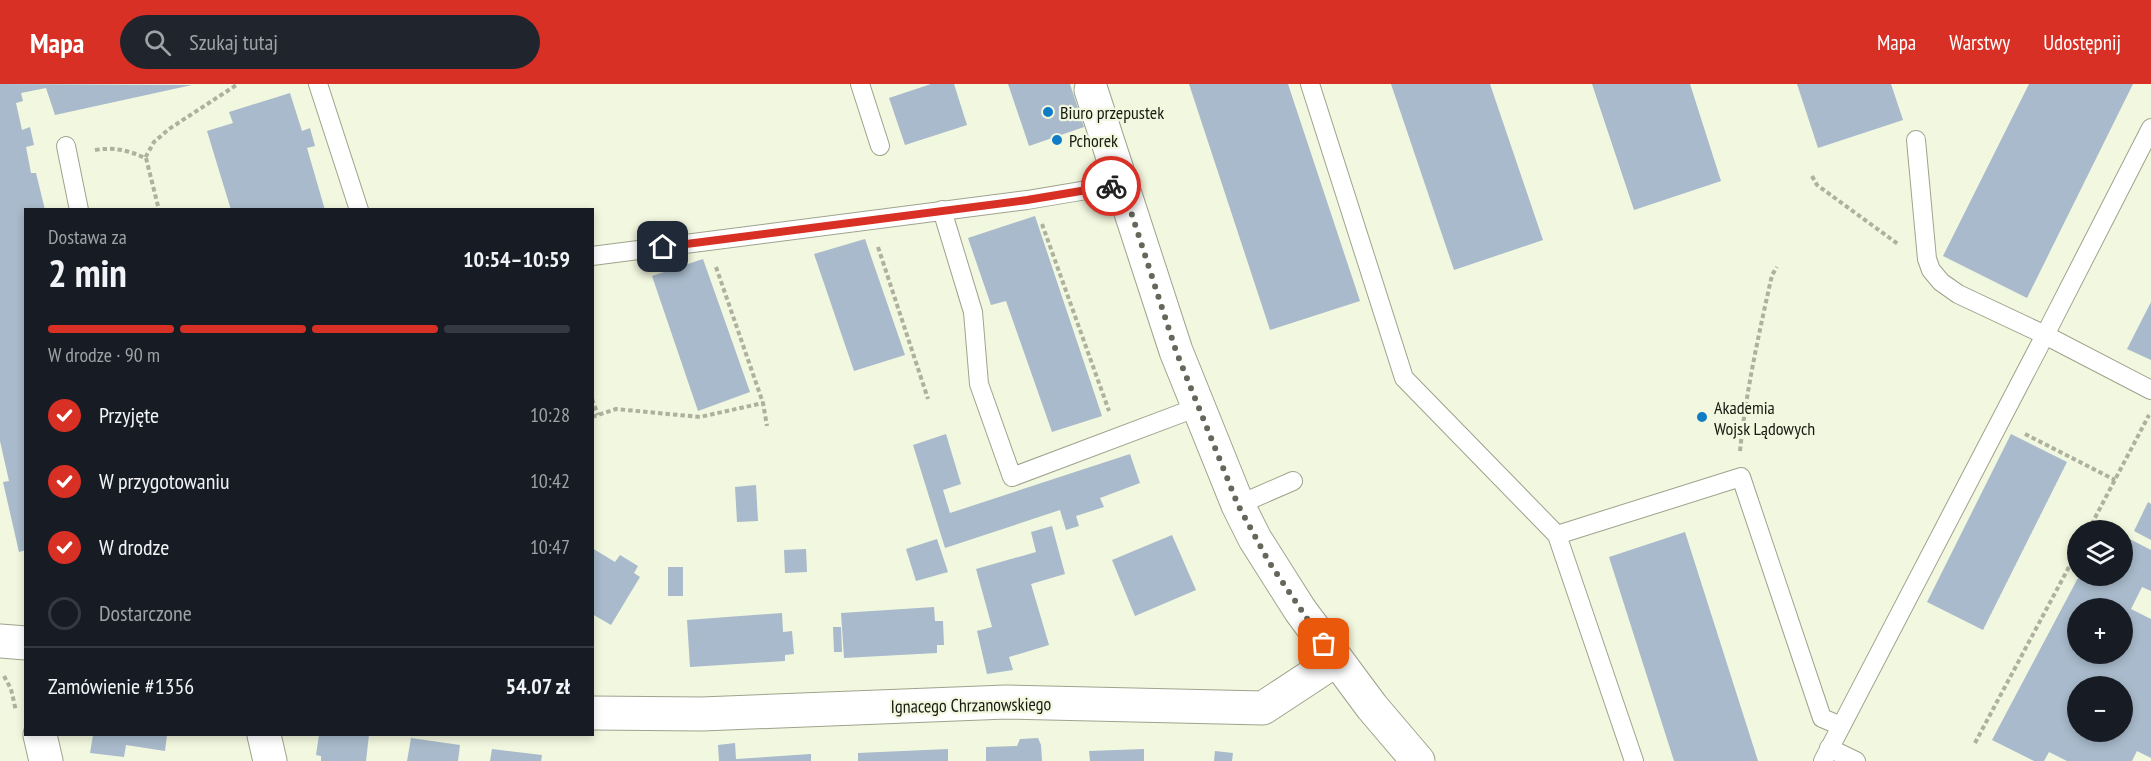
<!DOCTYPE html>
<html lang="pl">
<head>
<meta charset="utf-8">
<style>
	body { margin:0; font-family:"PT Sans Narrow",sans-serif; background:#20242c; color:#f1f3f6; height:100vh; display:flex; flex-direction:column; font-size:22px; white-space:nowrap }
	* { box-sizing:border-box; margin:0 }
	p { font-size:20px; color:#9ea1a6 }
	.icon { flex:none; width:33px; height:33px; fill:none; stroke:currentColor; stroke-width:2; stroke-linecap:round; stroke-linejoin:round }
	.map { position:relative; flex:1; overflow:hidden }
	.panel { position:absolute; left:24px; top:124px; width:570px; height:528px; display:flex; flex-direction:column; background:#171b24; border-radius:0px; box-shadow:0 3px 9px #0003 }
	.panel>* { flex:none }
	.fabs { position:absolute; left:2067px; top:436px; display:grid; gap:12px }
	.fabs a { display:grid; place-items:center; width:66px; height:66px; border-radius:50%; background:#171b24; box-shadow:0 3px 9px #0003; font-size:30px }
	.pin { position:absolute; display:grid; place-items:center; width:51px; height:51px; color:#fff; margin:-26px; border-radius:12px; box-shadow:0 3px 9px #0006 }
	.courier { position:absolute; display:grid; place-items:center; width:60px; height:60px; margin:-30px; border:4px solid #d93025; border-radius:50%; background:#fff; color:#222; box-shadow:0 2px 8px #0007 }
	.head em { font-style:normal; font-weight:800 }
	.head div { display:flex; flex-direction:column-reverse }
	.head { display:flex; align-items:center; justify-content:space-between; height:102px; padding:0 24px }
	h1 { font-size:39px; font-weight:800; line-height:45px }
	.bar { display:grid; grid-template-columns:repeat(4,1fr); gap:9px 6px; align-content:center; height:72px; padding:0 24px }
	.bar i { height:8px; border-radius:4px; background:#363941 }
	.bar .current { background:#d93025 }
	.bar p { grid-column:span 4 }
	.line { display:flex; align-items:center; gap:15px; padding:0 24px; border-top:2px solid #363941 }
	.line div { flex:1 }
	ol { padding:0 24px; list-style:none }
	li { display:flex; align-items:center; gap:18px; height:66px }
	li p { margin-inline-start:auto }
	li .icon { padding:6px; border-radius:50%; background:#d93025; color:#fff; stroke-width:4 }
	li:last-child { color:#9ea1a6 }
	li i { width:33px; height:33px; border:3px solid #363941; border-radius:50% }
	header { display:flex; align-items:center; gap:36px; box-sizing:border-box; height:84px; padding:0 30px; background:#d93025; color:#fff }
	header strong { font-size:28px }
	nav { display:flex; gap:33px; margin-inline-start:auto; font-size:21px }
	.search { width:420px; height:54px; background:#20242c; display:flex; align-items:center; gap:15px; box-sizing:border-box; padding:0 21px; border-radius:33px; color:#9ea1a6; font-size:22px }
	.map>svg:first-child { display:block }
</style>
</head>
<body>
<header>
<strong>Mapa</strong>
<div class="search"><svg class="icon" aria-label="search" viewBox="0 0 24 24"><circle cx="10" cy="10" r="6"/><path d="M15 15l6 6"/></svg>Szukaj tutaj</div>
<nav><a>Mapa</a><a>Warstwy</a><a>Udostępnij</a></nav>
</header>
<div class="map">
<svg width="2151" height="677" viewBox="0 0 2151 677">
	<rect width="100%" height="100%" fill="#f2f7df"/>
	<!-- building -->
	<g fill="#a8bacb" fill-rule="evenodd">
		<polygon points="0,0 192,1 55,31 46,4 21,9 23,17 16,19 22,46 30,43 34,61 26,63 31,89 36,89 45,126 26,126 26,466 19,468 3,398 9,397 0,357"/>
		<polygon points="931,0 954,0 967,41 905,61 889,14"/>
		<polygon points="1008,0 1070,0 1084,43 1029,62"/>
		<polygon points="1189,0 1288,0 1360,217 1270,246"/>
		<polygon points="1391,0 1490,0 1543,156 1454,186"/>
		<polygon points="1592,0 1690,0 1721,97 1634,126"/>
		<polygon points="1797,0 1891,0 1903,36 1818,64"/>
		<polygon points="2029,0 2133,0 2027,214 1943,172"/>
		<polygon points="290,9 302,47 310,44 315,62 307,64 325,126 231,126 207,47 233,39 229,28"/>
		<polygon points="1035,132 1102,332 1052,348 1006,217 991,221 968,154"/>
		<polygon points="865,155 905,271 854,287 814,170"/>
		<polygon points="703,175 750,308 698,327 652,192"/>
		<polygon points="2151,218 2151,276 2127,265"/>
		<polygon points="946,350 961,400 943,406 950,429 1130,370 1140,399 1100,414 1104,423 1076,432 1079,442 1066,446 1060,426 945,464 913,361"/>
		<polygon points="2011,350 2067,378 1983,546 1927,518"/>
		<polygon points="756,401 758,437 737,438 735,403"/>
		<polygon points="2148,418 2151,420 2151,456 2134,447"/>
		<polygon points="1052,442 1065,490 1031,500 1049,561 1009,573 1013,586 987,590 977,547 992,543 976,485 1036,468 1031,448"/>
		<polygon points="1685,448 1758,677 1674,677 1609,473"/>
		<polygon points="1172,451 1196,506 1135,532 1112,476"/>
		<path d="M2122 451 2151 466V507L2142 503 2131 525 2151 535V674L2137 667 2132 677H2067L2049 668 2044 677H2034L1992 656 2079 492H2122ZM2078 525H2122V570H2078ZM2078 603H2122V648H2078Z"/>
		<polygon points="937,455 948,488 916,497 906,465"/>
		<polygon points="592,464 615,478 620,471 638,482 634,489 640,493 611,541 592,530"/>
		<polygon points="806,465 807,488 785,489 784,466"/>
		<rect x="668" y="483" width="15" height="29"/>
		<polygon points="934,523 935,537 943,537 944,561 937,561 937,569 844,574 841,529"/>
		<polygon points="782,529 783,548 792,547 794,570 785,571 785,577 690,583 687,536"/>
		<polygon points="833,543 841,543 842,568 834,568"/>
		<polygon points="93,651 167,651 165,667 126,661 124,673 90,669"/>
		<polygon points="319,651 369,651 366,677 321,677 321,672 316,671"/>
		<polygon points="411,654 460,661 458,677 407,677"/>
		<polygon points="1038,654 1041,661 1042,677 986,677 986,663 1017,662 1020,655"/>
		<polygon points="735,659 736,675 811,670 811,677 719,677 718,661"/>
		<polygon points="492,665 542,671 541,677 490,677"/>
		<polygon points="948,665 948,677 858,677 858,669"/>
		<polygon points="1144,665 1144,677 1090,677 1089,667"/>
		<polygon points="1215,667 1233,669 1232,677 1214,677"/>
	</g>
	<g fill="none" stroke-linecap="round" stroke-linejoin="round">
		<!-- lane casing -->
		<g stroke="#9ea38d" stroke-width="20">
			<g id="lane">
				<polyline points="318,0 359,126"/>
				<polyline points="860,0 880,62"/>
				<polyline points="1310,0 1404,294 1557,451 1634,677"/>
				<polyline points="1916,56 1927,175 1931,186 1941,198 1958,210 2045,251 2151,306"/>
				<polyline points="66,62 79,126"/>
				<polyline points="942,126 973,228 979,300 1012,393 1198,323"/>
				<polyline points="592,172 1027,116 1122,100"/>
				<polyline points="1238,421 1293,397"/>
				<polyline points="1557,451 1741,393 1822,634 1841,642"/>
				<polyline points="1829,664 1856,677"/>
				<polyline points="1823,677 2045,251 2151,44"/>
			</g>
		</g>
		<!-- street casing -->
		<g stroke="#9ea38d" stroke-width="35">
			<g id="street">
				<polyline points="1091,6 1176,267 1238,421 1255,455 1300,526 1372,623 1418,677"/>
				<polyline points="0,557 26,559"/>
				<polyline points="592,629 702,630 1006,618 1263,624 1336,576"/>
				<polyline points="40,651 46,677"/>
				<polyline points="264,651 270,677"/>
			</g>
		</g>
		<!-- path -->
		<g stroke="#adb19e" stroke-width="4" stroke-dasharray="4.5 3" stroke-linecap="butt">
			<path d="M95 66C114 63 128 66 145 74L154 58 169 45 238 0"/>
			<polyline points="146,74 159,126"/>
			<polyline points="1812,92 1817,101 1898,160"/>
			<polyline points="1042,140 1109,327"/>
			<polyline points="878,163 928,315"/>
			<polyline points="716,183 763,319 767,342"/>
			<polyline points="592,315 598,331"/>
			<polyline points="592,333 616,325 700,333 763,319"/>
			<polyline points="2025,350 2115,396"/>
			<path d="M1740 367C1746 307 1759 249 1772 191L1777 183"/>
			<polyline points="2088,447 2149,331"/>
			<polyline points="4,592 11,605 16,627"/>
			<polyline points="1975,659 2078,466"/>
		</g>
		<!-- lane -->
		<use href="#lane" stroke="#fff" stroke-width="18"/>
		<!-- street -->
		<use href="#street" stroke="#fff" stroke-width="33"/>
	</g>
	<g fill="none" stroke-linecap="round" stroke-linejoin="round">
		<!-- done -->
		<polyline stroke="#646759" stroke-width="6" stroke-dasharray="0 10.8" points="1111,102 1122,100 1176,267 1238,421 1269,478 1324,560"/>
		<!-- route -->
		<polyline stroke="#d93025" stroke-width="8" points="663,163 1027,116 1111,102"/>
	</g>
	<!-- markers -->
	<g fill="#117cc6" stroke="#f2f7df" stroke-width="2">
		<circle cx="1048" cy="28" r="6"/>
		<circle cx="1057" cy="56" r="6"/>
		<circle cx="1702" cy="333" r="6"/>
	</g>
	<g text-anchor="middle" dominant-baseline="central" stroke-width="4.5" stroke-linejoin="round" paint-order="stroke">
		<!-- poi labels -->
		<g font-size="18" fill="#181911" stroke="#f2f7df" text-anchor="start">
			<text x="1060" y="28">Biuro przepustek</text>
			<text x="1069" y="56">Pchorek</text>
			<text x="1714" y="323">Akademia<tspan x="1714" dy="21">Wojsk Lądowych</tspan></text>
		</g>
		<!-- street labels -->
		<g font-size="18" fill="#181911" stroke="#f2f7df">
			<text transform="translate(971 621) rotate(-1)">Ignacego Chrzanowskiego</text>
		</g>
	</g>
</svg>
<div class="fabs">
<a><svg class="icon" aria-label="layers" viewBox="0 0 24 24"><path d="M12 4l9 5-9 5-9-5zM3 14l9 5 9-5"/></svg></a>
<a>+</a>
<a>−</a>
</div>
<div class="pin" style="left:1324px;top:560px;background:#ea580c"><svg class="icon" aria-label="bag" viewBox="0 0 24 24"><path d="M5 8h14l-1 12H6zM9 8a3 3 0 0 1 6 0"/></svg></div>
<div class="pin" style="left:663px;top:163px;background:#1f2937"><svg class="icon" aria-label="home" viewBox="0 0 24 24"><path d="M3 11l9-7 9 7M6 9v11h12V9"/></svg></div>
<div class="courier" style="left:1111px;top:102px"><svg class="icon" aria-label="bike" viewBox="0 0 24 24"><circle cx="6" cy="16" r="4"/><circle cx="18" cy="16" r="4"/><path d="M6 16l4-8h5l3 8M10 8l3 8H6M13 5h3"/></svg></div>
<section class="panel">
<div class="head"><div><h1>2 min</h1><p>Dostawa za</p></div><em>10:54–10:59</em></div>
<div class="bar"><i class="current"></i><i class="current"></i><i class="current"></i><i></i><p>W drodze · 90 m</p></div>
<ol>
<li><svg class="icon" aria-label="check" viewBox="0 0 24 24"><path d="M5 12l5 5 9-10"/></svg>Przyjęte<p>10:28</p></li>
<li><svg class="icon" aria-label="check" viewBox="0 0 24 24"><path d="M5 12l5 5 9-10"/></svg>W przygotowaniu<p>10:42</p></li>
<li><svg class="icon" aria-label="check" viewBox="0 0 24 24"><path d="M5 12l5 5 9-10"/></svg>W drodze<p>10:47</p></li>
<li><i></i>Dostarczone</li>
</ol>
<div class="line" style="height:78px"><div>Zamówienie #1356</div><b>54.07 zł</b></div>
</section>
</div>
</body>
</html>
